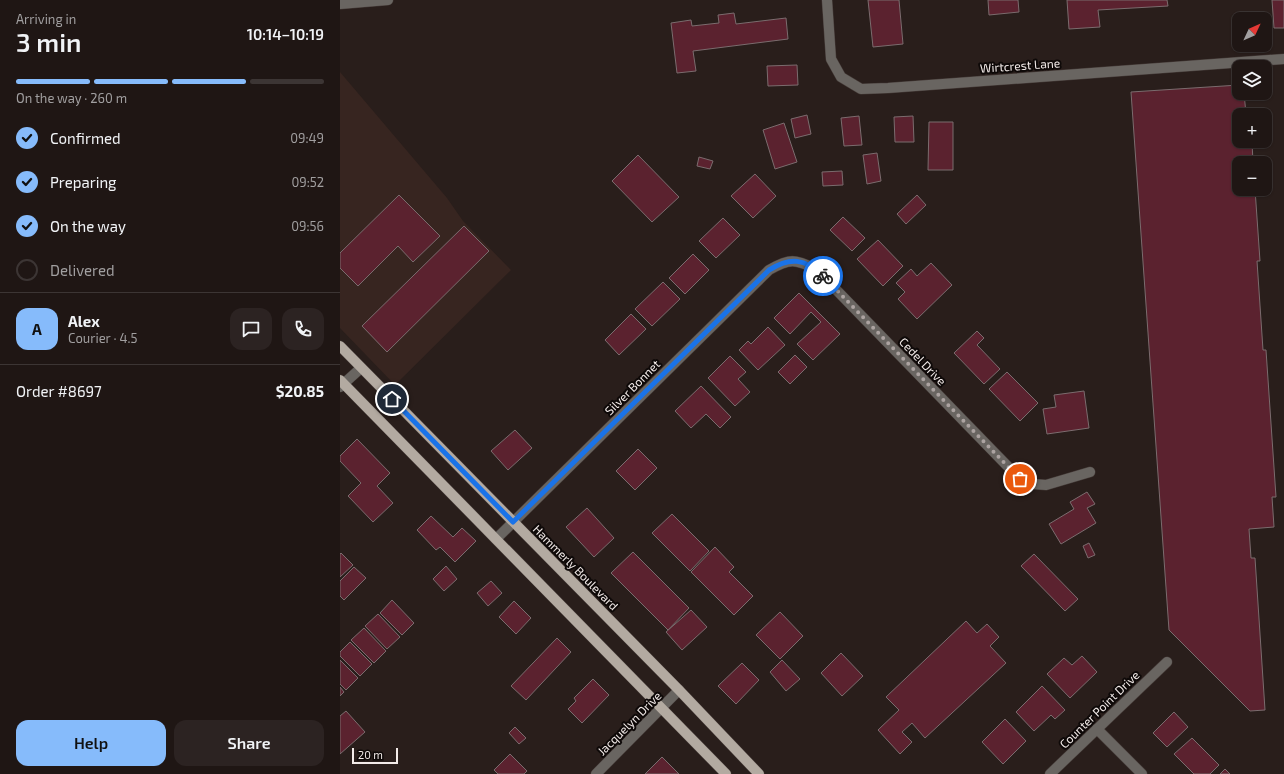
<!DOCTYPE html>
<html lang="en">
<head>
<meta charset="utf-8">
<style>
	body { margin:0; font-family:"Exo 2",sans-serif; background:#2c2322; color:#f1f3f6; height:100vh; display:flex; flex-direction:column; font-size:15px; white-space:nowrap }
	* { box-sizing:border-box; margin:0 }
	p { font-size:13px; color:#a19fa0 }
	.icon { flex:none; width:22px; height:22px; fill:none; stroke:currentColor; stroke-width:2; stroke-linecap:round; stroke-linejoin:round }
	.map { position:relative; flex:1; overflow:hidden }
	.sheet { display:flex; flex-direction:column; background:#1f1614; width:340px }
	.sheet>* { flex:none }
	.needle { width:26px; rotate:46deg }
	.fabs { position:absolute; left:892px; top:12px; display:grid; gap:8px }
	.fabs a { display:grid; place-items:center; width:40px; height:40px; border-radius:8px; background:#1f1614; box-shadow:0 1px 3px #0004,0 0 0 1px #3c3534; font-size:20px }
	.scale { position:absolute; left:12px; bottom:10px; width:46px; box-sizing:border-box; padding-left:4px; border:2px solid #f3ebe9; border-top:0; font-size:11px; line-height:14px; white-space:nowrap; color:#f3ebe9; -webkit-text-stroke:3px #0e0908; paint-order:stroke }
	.pin { position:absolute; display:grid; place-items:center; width:34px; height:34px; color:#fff; margin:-17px; border:2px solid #fff; border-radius:50%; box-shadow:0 1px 4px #0007 }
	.courier { position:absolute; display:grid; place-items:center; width:40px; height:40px; margin:-20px; border:3px solid #1a73e8; border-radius:50%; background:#fff; color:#222; box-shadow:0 1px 5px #0007 }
	.headline em { font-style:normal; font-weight:600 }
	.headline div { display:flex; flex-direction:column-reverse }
	.headline { display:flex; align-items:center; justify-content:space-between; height:68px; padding:0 16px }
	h1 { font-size:26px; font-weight:600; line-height:30px }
	.bar { display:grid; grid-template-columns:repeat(4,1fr); gap:6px 4px; align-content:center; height:48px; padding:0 16px }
	.bar i { height:5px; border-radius:3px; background:#3c3534 }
	.bar .active { background:#86bbfb }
	.bar p { grid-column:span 4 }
	.line { display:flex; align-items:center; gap:10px; padding:0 16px; border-top:1px solid #3c3534 }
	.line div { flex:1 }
	.round { display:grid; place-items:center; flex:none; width:42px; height:42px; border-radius:12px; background:#2c2322 }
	ol { padding:0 16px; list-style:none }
	li { display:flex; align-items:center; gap:12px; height:44px }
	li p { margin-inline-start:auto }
	li .icon { padding:4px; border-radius:50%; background:#86bbfb; color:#111; stroke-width:4 }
	li:last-child { color:#a19fa0 }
	li i { width:22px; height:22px; border:2px solid #3c3534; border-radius:50% }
	.button { display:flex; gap:8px; margin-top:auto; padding:8px 16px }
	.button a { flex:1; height:46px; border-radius:12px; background:#86bbfb; color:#111; font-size:16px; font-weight:600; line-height:46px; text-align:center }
	.button a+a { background:#2c2322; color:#f1f3f6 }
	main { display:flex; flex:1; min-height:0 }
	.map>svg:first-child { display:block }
</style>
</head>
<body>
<main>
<section class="sheet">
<div class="headline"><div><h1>3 min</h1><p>Arriving in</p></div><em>10:14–10:19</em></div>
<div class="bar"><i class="active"></i><i class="active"></i><i class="active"></i><i></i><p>On the way · 260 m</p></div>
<ol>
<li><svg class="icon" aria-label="check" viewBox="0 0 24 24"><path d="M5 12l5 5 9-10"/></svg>Confirmed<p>09:49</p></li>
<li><svg class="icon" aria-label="check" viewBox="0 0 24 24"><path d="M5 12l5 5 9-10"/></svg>Preparing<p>09:52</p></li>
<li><svg class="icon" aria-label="check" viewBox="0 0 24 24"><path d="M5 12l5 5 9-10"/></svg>On the way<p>09:56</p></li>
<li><i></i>Delivered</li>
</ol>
<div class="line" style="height:72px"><b class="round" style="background:#86bbfb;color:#111">A</b><div><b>Alex</b><p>Courier · 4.5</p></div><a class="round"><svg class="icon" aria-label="chat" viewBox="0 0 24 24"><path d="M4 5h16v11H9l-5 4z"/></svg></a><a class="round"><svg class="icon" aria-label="phone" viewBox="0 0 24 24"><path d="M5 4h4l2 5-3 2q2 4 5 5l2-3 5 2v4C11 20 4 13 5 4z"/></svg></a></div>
<div class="line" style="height:52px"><div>Order #8697</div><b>$20.85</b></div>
<div class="button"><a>Help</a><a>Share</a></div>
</section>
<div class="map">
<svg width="944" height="774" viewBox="0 0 944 774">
	<rect width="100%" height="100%" fill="#291e1b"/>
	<!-- built -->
	<polygon fill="#372520" points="0,72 107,198 123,221 171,270 55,385 0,328"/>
	<!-- building -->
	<g fill="#5b222f" stroke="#7b6c6e">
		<polygon points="528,0 559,0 563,44 533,47"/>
		<polygon points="648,0 678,0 679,12 649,15"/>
		<polygon points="727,0 827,0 828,6 758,10 760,27 729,29"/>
		<polygon points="932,0 944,0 944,28 934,28"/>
		<polygon points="394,13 396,24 446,18 448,39 353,51 356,71 337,73 331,23 351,20 352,26 379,23 378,15"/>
		<polygon points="457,65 458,85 428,86 427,66"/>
		<polygon points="899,85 899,93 904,93 906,114 910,113 910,115 899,115 899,141 912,141 913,163 899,163 899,189 915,189 920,261 917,261 923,350 926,350 936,497 932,497 934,527 909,529 911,558 915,558 925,710 910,711 829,630 791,92"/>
		<polygon points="467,115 471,134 455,138 451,119"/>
		<polygon points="519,116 522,145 504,146 501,118"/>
		<polygon points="573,116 574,142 555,142 554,117"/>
		<polygon points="589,122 613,122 613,170 588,170"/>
		<polygon points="444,123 457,162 435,169 423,130"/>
		<polygon points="537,153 541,181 527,184 523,155"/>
		<polygon points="298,155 339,197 312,222 272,181"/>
		<polygon points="359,157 373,161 370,169 357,166"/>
		<polygon points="502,171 503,185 483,186 482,172"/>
		<polygon points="415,174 436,196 413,218 391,196"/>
		<polygon points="59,195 100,236 73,262 58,246 18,286 0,268 0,253"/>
		<polygon points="577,195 586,205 566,224 557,214"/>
		<polygon points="503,217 525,238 512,251 490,230"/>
		<polygon points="383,218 400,235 376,258 359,241"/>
		<polygon points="124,226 149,251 47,352 22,326"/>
		<polygon points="538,240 563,266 543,286 517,259"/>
		<polygon points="353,254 369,270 345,294 329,278"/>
		<polygon points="591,263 612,285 577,319 558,299 565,292 556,283 571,269 577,276"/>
		<polygon points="323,282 340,299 312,326 295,309"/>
		<polygon points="459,293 500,334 473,360 457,344 481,322 471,312 450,334 434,318"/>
		<polygon points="291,314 306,329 279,355 265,340"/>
		<polygon points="428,327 445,345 418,370 399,350 408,341 411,344"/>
		<polygon points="637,331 644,338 637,345 660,369 644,384 614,353"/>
		<polygon points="455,355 467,367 450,384 438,372"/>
		<polygon points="390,356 406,372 398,379 410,392 395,406 368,378"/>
		<polygon points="667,372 698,403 680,421 649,389"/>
		<polygon points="361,386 391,417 380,428 366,414 351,428 335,411"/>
		<polygon points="744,391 749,428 707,434 703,409 716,407 714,395"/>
		<polygon points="175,430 192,448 168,470 151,451"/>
		<polygon points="17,439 50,473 37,486 53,503 33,522 8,496 21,483 0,461 0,456"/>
		<polygon points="298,449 317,468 295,490 276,471"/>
		<polygon points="747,492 755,504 747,508 756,523 721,544 709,524 734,509 730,502"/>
		<polygon points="247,508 274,538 254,557 226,527"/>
		<polygon points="332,514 369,551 350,571 312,533"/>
		<polygon points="91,516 113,537 122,528 136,541 115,562 100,547 96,550 77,530"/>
		<polygon points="749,543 755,555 748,558 743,546"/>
		<polygon points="375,547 394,567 389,572 413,596 394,615 351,572"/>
		<polygon points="293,552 349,608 328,630 271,573"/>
		<polygon points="1,553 13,565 0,577 0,554"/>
		<polygon points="694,554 738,599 725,611 681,566"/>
		<polygon points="106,566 117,579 104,591 93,579"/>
		<polygon points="14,567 26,578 4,600 0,596 0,581"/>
		<polygon points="151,581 162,593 148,606 137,593"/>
		<polygon points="52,600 74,623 62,635 40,613"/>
		<polygon points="174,601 191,618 176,634 159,617"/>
		<polygon points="351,610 367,627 342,650 326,632"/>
		<polygon points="440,612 463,636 440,659 416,635"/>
		<polygon points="38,614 60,637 47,649 25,626"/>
		<polygon points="626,621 637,633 647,624 659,637 650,646 666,663 585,738 572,723 562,732 572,742 560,754 538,730 559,710 546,697"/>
		<polygon points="24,628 46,651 34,663 11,640"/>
		<polygon points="217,638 231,652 186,700 171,686"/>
		<polygon points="10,642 32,664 20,676 0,656 0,652"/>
		<polygon points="501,653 523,676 502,696 481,673"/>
		<polygon points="742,656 757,672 730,698 707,674 724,658 732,665"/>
		<polygon points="0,660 18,678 6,690 0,684"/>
		<polygon points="442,660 460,679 446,691 430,672"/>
		<polygon points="402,663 419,680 396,704 378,686"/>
		<polygon points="253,679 269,695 242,723 228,709 236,701 234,698"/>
		<polygon points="702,686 725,710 715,719 711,715 694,731 676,712"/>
		<polygon points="0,687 4,692 0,696"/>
		<polygon points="6,711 25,732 0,754 0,716"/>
		<polygon points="834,712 848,727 827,747 813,733"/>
		<polygon points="665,719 686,741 663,764 642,742"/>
		<polygon points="175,727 186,738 179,744 169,733"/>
		<polygon points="852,738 879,765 870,774 854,774 834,754"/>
		<polygon points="170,754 187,771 184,774 158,774 154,770"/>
		<polygon points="322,757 339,774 305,774"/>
		<polygon points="885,769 890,774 880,774"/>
	</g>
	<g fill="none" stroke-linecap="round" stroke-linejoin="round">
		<!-- minor casing -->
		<g stroke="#453b38" stroke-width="11">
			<g id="minor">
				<polyline points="487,0 491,59 501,77 521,89 548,88 944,59"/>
				<polyline points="0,4 48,0"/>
				<polyline points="0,387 21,368"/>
				<path d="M156 539 429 270C450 258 455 259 476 269L680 479 693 484 706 485 750 472"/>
				<polyline points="757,729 802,774"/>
				<polyline points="256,774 339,690"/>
				<polyline points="710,774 827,662"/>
			</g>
		</g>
		<!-- major casing -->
		<g stroke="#453b38" stroke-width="11">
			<g id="major">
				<polyline points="0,346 339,690 419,774"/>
				<polyline points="0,380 386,774"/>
			</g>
		</g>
		<!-- minor -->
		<use href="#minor" stroke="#696561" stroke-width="10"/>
		<!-- major -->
		<use href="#major" stroke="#b3aaa1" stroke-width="10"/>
	</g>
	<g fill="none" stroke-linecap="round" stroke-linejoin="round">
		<!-- done -->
		<polyline stroke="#aca3a1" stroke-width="4" stroke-dasharray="0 7.2" points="483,276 680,479"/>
		<!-- route -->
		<path stroke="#1a73e8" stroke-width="5" d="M52 399 173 522 429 270C450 257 465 258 483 276"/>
	</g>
	<g text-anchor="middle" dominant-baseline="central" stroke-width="4" stroke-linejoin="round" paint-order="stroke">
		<!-- street labels -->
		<g font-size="12" fill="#f3ebe9" stroke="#0e0908">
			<text transform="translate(680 65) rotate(-4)">Wirtcrest Lane</text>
			<text transform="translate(583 361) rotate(46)">Cedel Drive</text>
			<text transform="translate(292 387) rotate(-45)">Silver Bonnet</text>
			<text transform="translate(236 567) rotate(45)">Hammerly Boulevard</text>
			<text transform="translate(759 709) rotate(-44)">Counter Point Drive</text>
			<text transform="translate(289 723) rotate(-45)">Jacquelyn Drive</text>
		</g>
	</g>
</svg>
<div class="fabs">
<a><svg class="needle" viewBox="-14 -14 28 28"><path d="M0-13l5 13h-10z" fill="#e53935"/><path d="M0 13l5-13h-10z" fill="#a19fa0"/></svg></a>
<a><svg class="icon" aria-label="layers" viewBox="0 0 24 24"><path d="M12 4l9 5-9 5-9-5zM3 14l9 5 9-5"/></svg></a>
<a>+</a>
<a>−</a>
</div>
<div class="scale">20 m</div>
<div class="pin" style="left:680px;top:479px;background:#ea580c"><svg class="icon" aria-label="bag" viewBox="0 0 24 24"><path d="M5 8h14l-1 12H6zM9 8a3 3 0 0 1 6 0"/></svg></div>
<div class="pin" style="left:52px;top:399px;background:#1f2937"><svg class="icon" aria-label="home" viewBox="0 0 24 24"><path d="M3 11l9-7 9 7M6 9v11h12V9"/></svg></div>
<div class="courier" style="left:483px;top:276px"><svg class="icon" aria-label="bike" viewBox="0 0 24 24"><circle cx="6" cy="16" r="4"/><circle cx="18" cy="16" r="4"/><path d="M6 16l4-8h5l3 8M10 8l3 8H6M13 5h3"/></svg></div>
</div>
</main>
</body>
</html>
